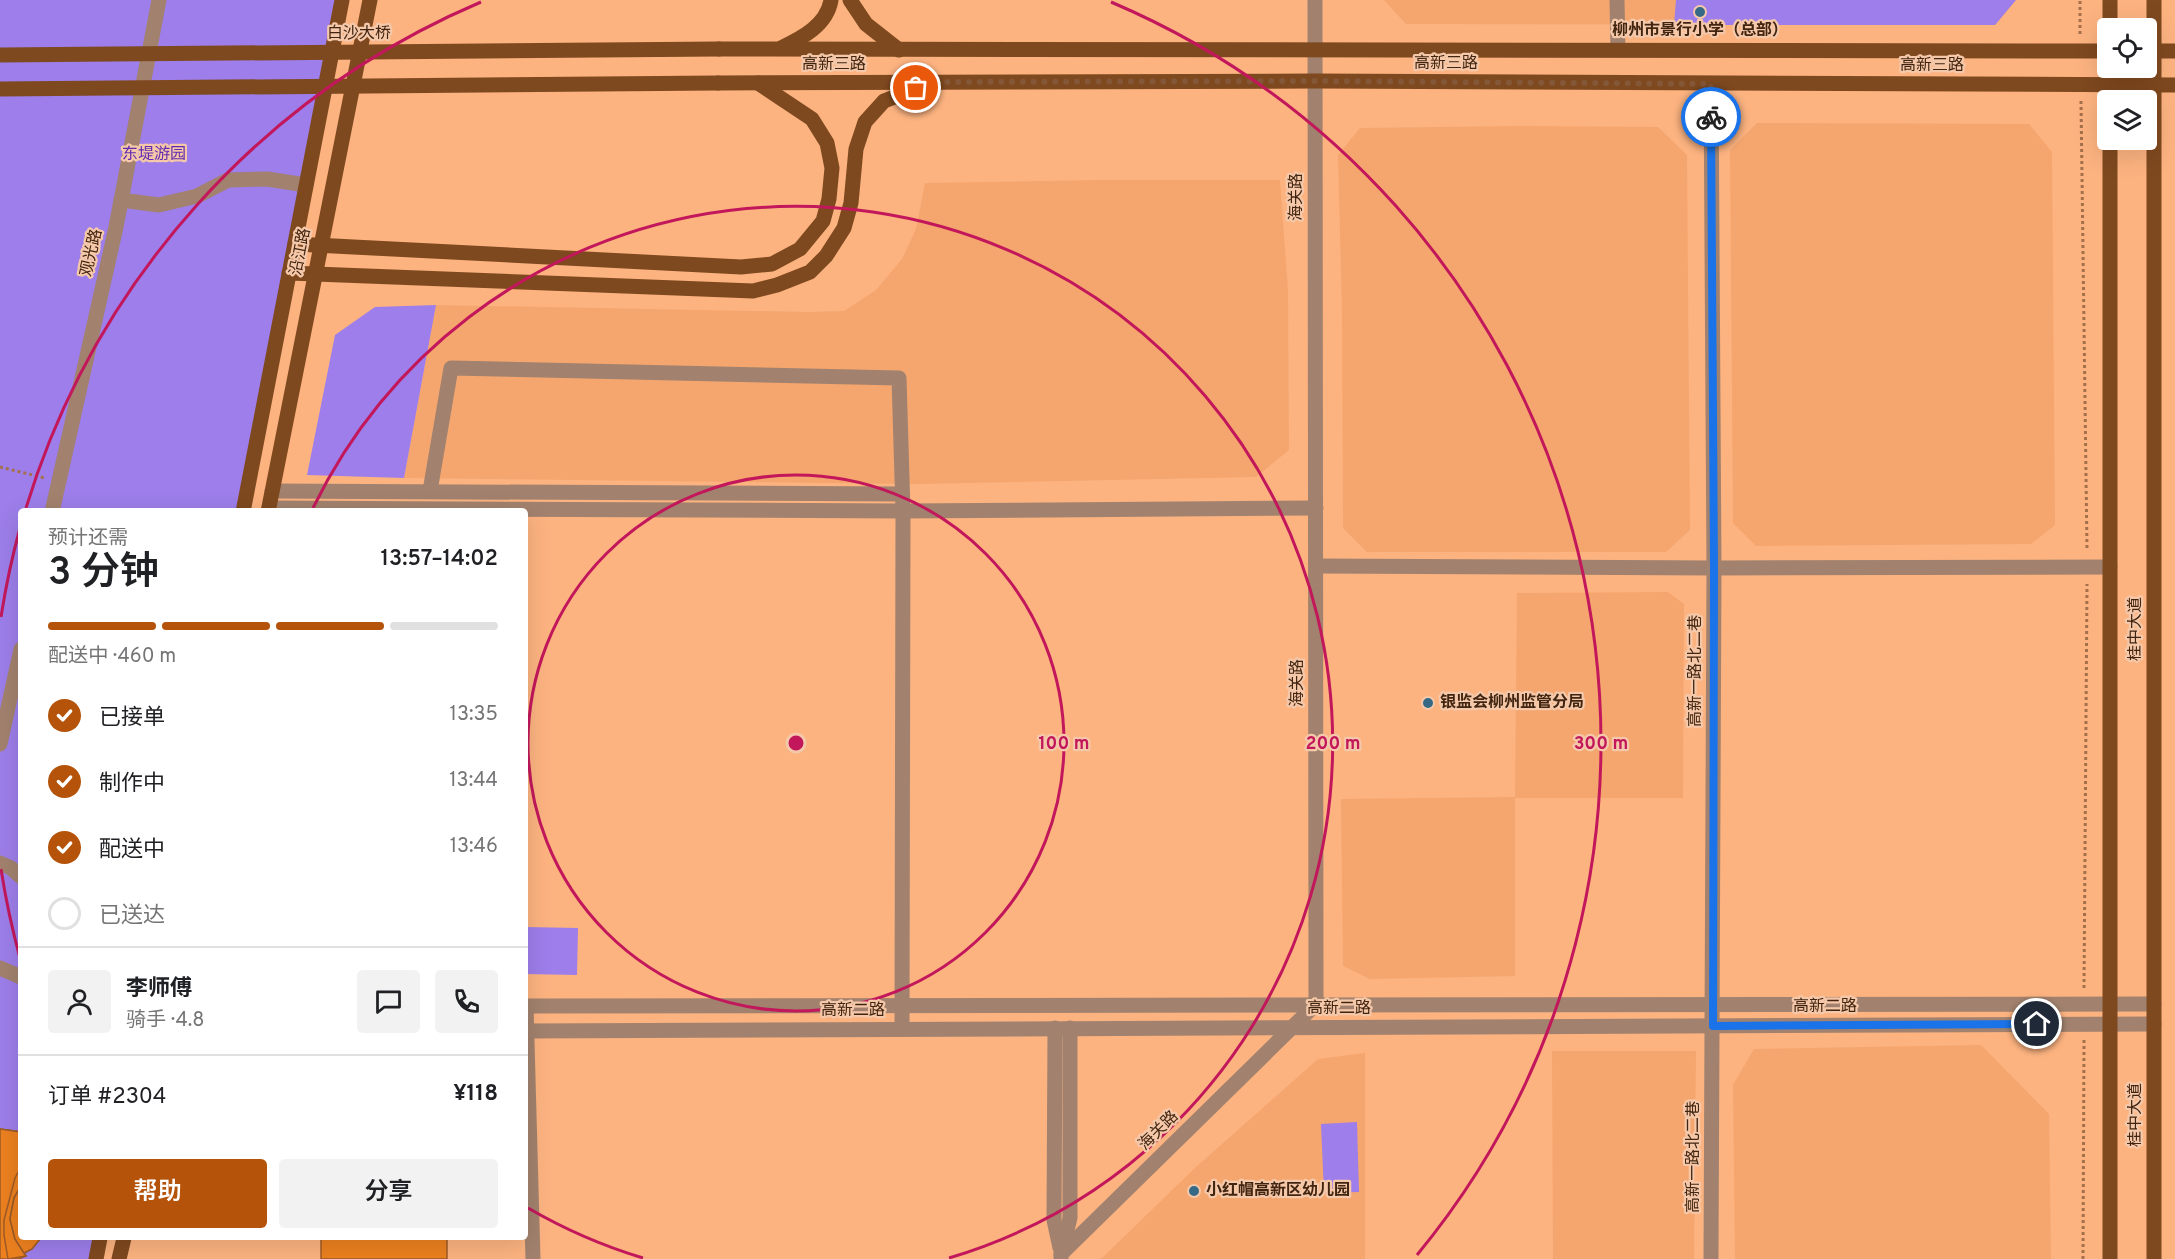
<!DOCTYPE html>
<html lang="zh">
<head>
<meta charset="utf-8">
<style>
	body { margin:0; font-family:Overpass,"Noto Sans SC",sans-serif; background:#f2f2f2; color:#202124; height:100vh; display:flex; flex-direction:column; font-size:22px; white-space:nowrap }
	* { box-sizing:border-box; margin:0 }
	p { font-size:20px; color:#757577 }
	.icon { flex:none; width:33px; height:33px; fill:none; stroke:currentColor; stroke-width:2; stroke-linecap:round; stroke-linejoin:round }
	.map { position:relative; flex:1; overflow:hidden }
	.drawer { position:absolute; left:18px; top:508px; width:510px; height:732px; display:flex; flex-direction:column; background:#fff; border-radius:6px; box-shadow:0 6px 24px #0002 }
	.drawer>* { flex:none }
	.tools { position:absolute; left:2097px; top:18px; display:grid; gap:12px }
	.tools a { display:grid; place-items:center; width:60px; height:60px; border-radius:6px; background:#fff; box-shadow:0 6px 24px #0002; font-size:30px }
	.pin { position:absolute; display:grid; place-items:center; width:51px; height:51px; color:#fff; margin:-26px; border:3px solid #fff; border-radius:50%; box-shadow:0 2px 6px #0007 }
	.courier { position:absolute; display:grid; place-items:center; width:60px; height:60px; margin:-30px; border:4px solid #1a73e8; border-radius:50%; background:#fff; color:#222; box-shadow:0 2px 8px #0007 }
	.summary em { font-style:normal; font-weight:600 }
	.summary div { display:flex; flex-direction:column-reverse }
	.summary { display:flex; align-items:center; justify-content:space-between; height:102px; padding:0 30px }
	h1 { font-size:39px; font-weight:600; line-height:45px }
	.bar { display:grid; grid-template-columns:repeat(4,1fr); gap:9px 6px; align-content:center; height:72px; padding:0 30px }
	.bar i { height:8px; border-radius:4px; background:#e0e0e0 }
	.bar .active { background:#b45309 }
	.bar p { grid-column:span 4 }
	.line { display:flex; align-items:center; gap:15px; padding:0 30px; border-top:2px solid #e0e0e0 }
	.line div { flex:1 }
	.round { display:grid; place-items:center; flex:none; width:63px; height:63px; border-radius:6px; background:#f2f2f2 }
	ol { padding:0 30px; list-style:none }
	li { display:flex; align-items:center; gap:18px; height:66px }
	li p { margin-inline-start:auto }
	li .icon { padding:6px; border-radius:50%; background:#b45309; color:#fff; stroke-width:4 }
	li:last-child { color:#757577 }
	li i { width:33px; height:33px; border:3px solid #e0e0e0; border-radius:50% }
	.button { display:flex; gap:12px; margin-top:auto; padding:12px 30px }
	.button a { flex:1; height:69px; border-radius:6px; background:#b45309; color:#fff; font-size:24px; font-weight:600; line-height:69px; text-align:center }
	.button a+a { background:#f2f2f2; color:#202124 }
	.map>svg:first-child { display:block }
</style>
</head>
<body>
<div class="map">
<svg width="2175" height="1259" viewBox="0 0 2175 1259">
	<rect width="100%" height="100%" fill="#fcb380"/>
	<!-- built -->
	<g fill="#f5a66e">
		<polygon points="1384,0 2016,0 1995,25 1406,24"/>
		<polygon points="1757,123 2029,124 2052,152 2055,525 2031,544 1756,546 1733,523 1730,150"/>
		<polygon points="1517,126 1658,127 1687,155 1690,530 1666,552 1367,552 1343,528 1342,311 1338,155 1360,128"/>
		<polygon points="1099,180 1280,180 1288,291 1289,450 1256,477 918,484 404,478 436,305 810,312 844,311 876,290 902,259 916,229 925,183"/>
		<polygon points="1668,592 1684,604 1683,798 1515,798 1515,976 1370,979 1343,966 1341,799 1515,797 1517,593"/>
		<polygon points="1981,1045 2049,1114 2051,1259 1735,1259 1733,1085 1754,1049"/>
		<polygon points="1552,1051 1696,1051 1694,1259 1553,1259"/>
		<polygon points="1365,1053 1365,1259 1101,1259 1196,1167 1318,1059"/>
	</g>
	<!-- green -->
	<g fill="#9d7eea">
		<polygon points="0,0 342,0 243,511 21,512 21,1238 100,1238 96,1259 0,1259"/>
		<polygon points="1676,0 2016,0 1995,25 1674,25"/>
		<polygon points="436,305 404,478 307,475 335,335 375,307"/>
		<polygon points="525,927 578,928 577,975 525,974"/>
		<polygon points="1357,1122 1359,1192 1324,1193 1321,1124"/>
	</g>
	<!-- building -->
	<g fill="#ec801f" stroke="#9d5b27" stroke-width="1.5">
		<polygon points="0,1129 21,1132 21,1167 15,1178 4,1220 4,1235 8,1259 0,1259"/>
		<polygon points="0,1129 21,1132 21,1238 40,1239 32,1249 24,1253 26,1256 19,1259 0,1259"/>
		<polygon points="21,1167 21,1186 14,1198 10,1219 15,1239 26,1256 8,1259 4,1235 4,1220 15,1178"/>
		<polygon points="21,1186 19,1210 21,1238 40,1239 32,1249 24,1253 15,1239 10,1219 14,1198"/>
		<rect x="321" y="1238" width="126" height="21"/>
	</g>
	<g fill="none" stroke-linecap="round" stroke-linejoin="round">
		<!-- path -->
		<g stroke="#a4704b" stroke-width="3" stroke-dasharray="3 3" stroke-linecap="butt">
			<polyline points="2080,34 2080,0"/>
			<polyline points="2081,101 2087,550"/>
			<polyline points="0,467 45,478"/>
			<polyline points="2084,988 2087,584"/>
			<polyline points="2083,1259 2084,1040"/>
		</g>
		<!-- minor -->
		<g stroke="#a2826e" stroke-width="15">
			<polyline points="1617,0 1618,50"/>
			<polyline points="121,200 159,205 197,196 228,180 267,179 306,185"/>
			<polyline points="272,491 902,494"/>
			<polyline points="430,491 451,368 899,378 903,511 902,1029"/>
			<polyline points="269,508 903,511 1316,508"/>
			<polyline points="52,512 116,227 159,0"/>
			<polyline points="1316,566 1714,568 2110,567"/>
			<polyline points="0,744 21,649"/>
			<polyline points="0,863 11,868 21,877"/>
			<polyline points="0,968 21,977"/>
			<polyline points="525,1006 2154,1004"/>
			<polyline points="526,1006 533,1259"/>
			<polyline points="1055,1028 1054,1220 1060,1248"/>
			<polyline points="525,1031 2154,1024"/>
			<polyline points="1061,1254 1070,1218 1070,1028"/>
			<polyline points="1061,1259 1061,1254 1316,1004 1315,0"/>
			<polyline points="1711,1259 1714,568 1711,84"/>
		</g>
		<!-- major -->
		<g stroke="#7f491f" stroke-width="15">
			<polyline points="850,0 866,24 899,50"/>
			<polyline points="2110,0 2110,28"/>
			<path d="M781 48C802 38 827 25 831 0"/>
			<polyline points="719,49 2108,51"/>
			<polyline points="2146,51 2175,51"/>
			<polyline points="718,83 1315,81 2175,85"/>
			<polyline points="2110,100 2110,68"/>
			<polyline points="295,244 741,267 772,264 800,249 823,221 829,199 832,168 827,143 812,119 758,83"/>
			<polyline points="289,273 753,291 777,285 810,272 826,256 844,228 851,203 856,149 865,122 884,101 923,86"/>
			<polyline points="243,512 342,0"/>
			<polyline points="268,512 370,0"/>
			<polyline points="96,1259 100,1238"/>
			<polyline points="119,1259 124,1238"/>
			<polyline points="2110,1259 2110,140"/>
			<polyline points="2154,1259 2154,0"/>
		</g>
		<!-- major-bridge -->
		<g stroke="#7f491f" stroke-width="15">
			<polyline points="0,55 719,49"/>
			<polyline points="0,89 718,83"/>
		</g>
	</g>
	<g fill="none" stroke-linecap="round" stroke-linejoin="round">
		<!-- done -->
		<polyline stroke="#835737" stroke-width="6" stroke-dasharray="0 10.8" points="916,88 932,82 1315,81 1711,84 1711,117"/>
		<!-- route -->
		<polyline stroke="#1a73e8" stroke-width="8" points="1711,117 1714,568 1713,1026 2037,1024"/>
	</g>
	<!-- distance rings -->
	<g fill="none" stroke="#c2185b" stroke-width="3">
		<circle cx="796" cy="743" r="268"/>
		<path d="M643 1258A537 537 0 0 1 528 1208M313 508A537 537 0 1 1 949 1258"/>
		<path d="M20 958A805 805 0 0 1 1 869M1 617A805 805 0 0 1 20 528M26 508A805 805 0 0 1 481 2M1111 2A805 805 0 0 1 1417 1255"/>
	</g>
	<!-- markers -->
	<g fill="#356986" stroke="#f5c8aa" stroke-width="2">
		<circle cx="1700" cy="12" r="6"/>
		<circle cx="1428" cy="703" r="6"/>
		<circle cx="1194" cy="1191" r="6"/>
	</g>
	<g text-anchor="middle" dominant-baseline="central" stroke-width="4.5" stroke-linejoin="round" paint-order="stroke">
		<!-- poi labels -->
		<g font-size="16" font-weight="bold" fill="#422510" stroke="#f5c8aa" text-anchor="start">
			<text x="1700" y="31" text-anchor="middle">柳州市景行小学（总部）</text>
			<text x="1440" y="703">银监会柳州监管分局</text>
			<text x="1206" y="1191">小红帽高新区幼儿园</text>
		</g>
		<!-- street labels -->
		<g font-size="16" fill="#422510" stroke="#f5c8aa">
			<text x="359" y="34">白沙大桥</text>
			<text x="1446" y="64">高新三路</text>
			<text x="834" y="65">高新三路</text>
			<text x="1932" y="66">高新三路</text>
			<text transform="translate(1297 197) rotate(-90)">海关路</text>
			<text transform="translate(301 252) rotate(-79)">沿江路</text>
			<text transform="translate(92 253) rotate(-77)">观光路</text>
			<text transform="translate(2136 629) rotate(-90)">桂中大道</text>
			<text transform="translate(1696 671) rotate(-90)">高新一路北二巷</text>
			<text transform="translate(1298 683) rotate(-90)">海关路</text>
			<text x="1825" y="1007">高新二路</text>
			<text x="1339" y="1009">高新二路</text>
			<text x="853" y="1011">高新二路</text>
			<text transform="translate(2136 1115) rotate(-90)">桂中大道</text>
			<text transform="translate(1159 1131) rotate(-45)">海关路</text>
			<text transform="translate(1694 1157) rotate(-90)">高新一路北二巷</text>
		</g>
		<!-- park labels -->
		<g font-size="16" fill="#602bb0" stroke="#f5c8aa">
			<text x="154" y="155">东堤游园</text>
		</g>
	</g>
	<circle cx="796" cy="743" r="9" fill="#c2185b" stroke="#f5c8aa" stroke-width="3"/>
	<g font-size="18" text-anchor="middle" font-weight="bold" fill="#c2185b" stroke="#f5c8aa" stroke-width="4.5" stroke-linejoin="round" paint-order="stroke">
		<text x="1064" y="749">100 m</text>
		<text x="1333" y="749">200 m</text>
		<text x="1601" y="749">300 m</text>
	</g>
</svg>
<div class="tools">
<a><svg class="icon" aria-label="locate" viewBox="0 0 24 24"><circle cx="12" cy="12" r="6"/><path d="M12 2v4M12 18v4M2 12h4M18 12h4"/></svg></a>
<a><svg class="icon" aria-label="layers" viewBox="0 0 24 24"><path d="M12 4l9 5-9 5-9-5zM3 14l9 5 9-5"/></svg></a>
</div>
<div class="pin" style="left:916px;top:88px;background:#ea580c"><svg class="icon" aria-label="bag" viewBox="0 0 24 24"><path d="M5 8h14l-1 12H6zM9 8a3 3 0 0 1 6 0"/></svg></div>
<div class="pin" style="left:2037px;top:1024px;background:#1f2937"><svg class="icon" aria-label="home" viewBox="0 0 24 24"><path d="M3 11l9-7 9 7M6 9v11h12V9"/></svg></div>
<div class="courier" style="left:1711px;top:117px"><svg class="icon" aria-label="bike" viewBox="0 0 24 24"><circle cx="6" cy="16" r="4"/><circle cx="18" cy="16" r="4"/><path d="M6 16l4-8h5l3 8M10 8l3 8H6M13 5h3"/></svg></div>
<section class="drawer">
<div class="summary"><div><h1>3 分钟</h1><p>预计还需</p></div><em>13:57–14:02</em></div>
<div class="bar"><i class="active"></i><i class="active"></i><i class="active"></i><i></i><p>配送中 · 460 m</p></div>
<ol>
<li><svg class="icon" aria-label="check" viewBox="0 0 24 24"><path d="M5 12l5 5 9-10"/></svg>已接单<p>13:35</p></li>
<li><svg class="icon" aria-label="check" viewBox="0 0 24 24"><path d="M5 12l5 5 9-10"/></svg>制作中<p>13:44</p></li>
<li><svg class="icon" aria-label="check" viewBox="0 0 24 24"><path d="M5 12l5 5 9-10"/></svg>配送中<p>13:46</p></li>
<li><i></i>已送达</li>
</ol>
<div class="line" style="height:108px"><a class="round"><svg class="icon" aria-label="person" viewBox="0 0 24 24"><circle cx="12" cy="8" r="4"/><path d="M4 21q1-7 8-7t8 7"/></svg></a><div><b>李师傅</b><p>骑手 · 4.8</p></div><a class="round"><svg class="icon" aria-label="chat" viewBox="0 0 24 24"><path d="M4 5h16v11H9l-5 4z"/></svg></a><a class="round"><svg class="icon" aria-label="phone" viewBox="0 0 24 24"><path d="M5 4h4l2 5-3 2q2 4 5 5l2-3 5 2v4C11 20 4 13 5 4z"/></svg></a></div>
<div class="line" style="height:78px"><div>订单 #2304</div><b>¥118</b></div>
<div class="button"><a>帮助</a><a>分享</a></div>
</section>
</div>
</body>
</html>
